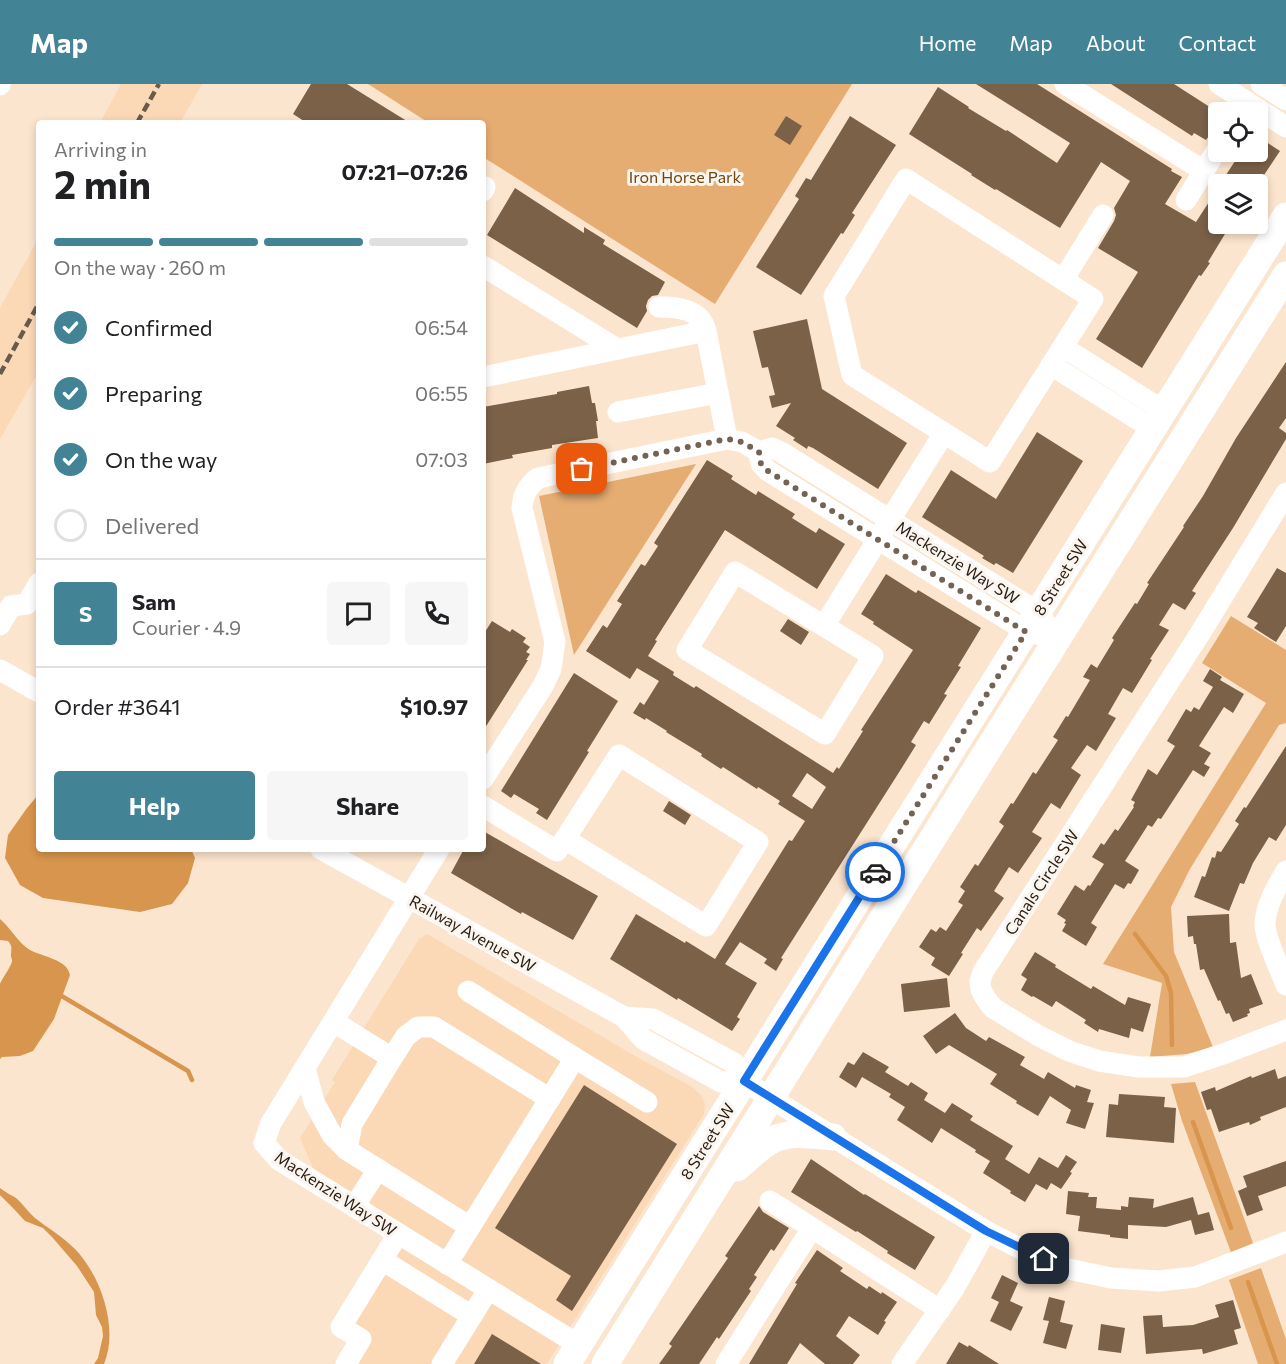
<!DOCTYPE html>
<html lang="en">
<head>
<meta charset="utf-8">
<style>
	body { margin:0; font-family:Commissioner,sans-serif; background:#f6f6f6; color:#202124; height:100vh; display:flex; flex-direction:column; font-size:22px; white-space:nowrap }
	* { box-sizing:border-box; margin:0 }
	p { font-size:20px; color:#757577 }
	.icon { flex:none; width:33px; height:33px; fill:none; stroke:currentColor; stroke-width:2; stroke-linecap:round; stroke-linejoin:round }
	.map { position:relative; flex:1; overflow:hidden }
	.panel { position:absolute; left:36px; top:36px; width:450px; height:732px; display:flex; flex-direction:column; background:#fff; border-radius:6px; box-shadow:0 3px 9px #0003 }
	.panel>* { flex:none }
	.buttons { position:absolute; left:1208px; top:18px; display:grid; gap:12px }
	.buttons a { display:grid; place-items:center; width:60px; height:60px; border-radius:6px; background:#fff; box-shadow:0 3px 9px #0003; font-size:30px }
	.pin { position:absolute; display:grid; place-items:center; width:51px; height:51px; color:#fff; margin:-26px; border-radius:12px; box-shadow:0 3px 9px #0006 }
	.courier { position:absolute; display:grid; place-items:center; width:60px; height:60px; margin:-30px; border:4px solid #1a73e8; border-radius:50%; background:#fff; color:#222; box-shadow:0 2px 8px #0007 }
	.headline em { font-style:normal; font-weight:700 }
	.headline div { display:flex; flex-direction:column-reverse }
	.headline { display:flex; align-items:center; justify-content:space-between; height:102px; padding:0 18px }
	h1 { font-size:39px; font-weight:700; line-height:45px }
	.bar { display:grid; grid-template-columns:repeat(4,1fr); gap:9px 6px; align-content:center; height:72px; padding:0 18px }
	.bar i { height:8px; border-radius:4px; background:#e0e0e0 }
	.bar .on { background:#428495 }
	.bar p { grid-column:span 4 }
	.line { display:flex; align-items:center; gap:15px; padding:0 18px; border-top:2px solid #e0e0e0 }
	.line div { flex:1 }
	.round { display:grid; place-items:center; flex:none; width:63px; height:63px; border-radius:6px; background:#f6f6f6 }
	ol { padding:0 18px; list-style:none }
	li { display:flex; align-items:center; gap:18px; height:66px }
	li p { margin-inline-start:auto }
	li .icon { padding:6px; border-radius:50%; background:#428495; color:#fff; stroke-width:4 }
	li:last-child { color:#757577 }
	li i { width:33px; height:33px; border:3px solid #e0e0e0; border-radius:50% }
	.cta { display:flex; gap:12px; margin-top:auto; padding:12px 18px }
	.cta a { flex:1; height:69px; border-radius:6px; background:#428495; color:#fff; font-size:24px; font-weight:700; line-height:69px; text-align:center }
	.cta a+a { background:#f6f6f6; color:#202124 }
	header { display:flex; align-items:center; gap:36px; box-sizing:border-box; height:84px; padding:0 30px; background:#428495; color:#fff }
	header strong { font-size:28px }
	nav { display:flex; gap:33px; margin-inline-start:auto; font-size:21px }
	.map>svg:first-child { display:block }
</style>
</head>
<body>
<header>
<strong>Map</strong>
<nav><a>Home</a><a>Map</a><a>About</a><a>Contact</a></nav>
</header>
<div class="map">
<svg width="1286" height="1280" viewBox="0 0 1286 1280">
	<rect width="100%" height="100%" fill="#fce5ce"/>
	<!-- built -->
	<g fill="#fbd8b6">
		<polygon points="121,0 202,0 180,39 100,39"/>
		<polygon points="39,153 39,287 0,355 0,224"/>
		<polygon points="427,850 637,973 692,1003 701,1011 705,1020 704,1030 547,1280 357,1280 364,1268 355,1237 412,1146 313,1084 300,1054 335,998 332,996 419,855"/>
	</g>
	<!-- green -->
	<g fill="#e6ad73">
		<polygon points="368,0 852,0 715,220 483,73 483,39 429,39"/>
		<polygon points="696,380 574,571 539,412"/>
		<polygon points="1231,532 1286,566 1286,639 1279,641 1190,785 1171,823 1174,868 1213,963 1187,970 1150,973 1162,899 1103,880 1266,619 1202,579"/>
		<polygon points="1195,998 1253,1159 1232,1171 1182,1037 1171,1000"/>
		<polygon points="1261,1184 1286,1255 1286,1280 1258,1280 1229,1196"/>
	</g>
	<!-- water -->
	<g fill="#d8954d">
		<polygon points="39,710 39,765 191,765 195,774 188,799 172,820 140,828 43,814 20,801 5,774 8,751 27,724"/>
		<path d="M0 835C11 844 18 859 30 866 43 873 67 875 70 891L54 935 33 967 20 972 2 973 0 975V900C2 895 12 881 12 877 12 875 11 873 11 872 11 864 13 863 8 857L0 856Z"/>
		<path d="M0 1104C5 1108 11 1111 16 1114 23 1120 28 1128 35 1134 48 1144 63 1153 75 1165 101 1192 119 1244 104 1280H94L98 1274 103 1252 102 1243 96 1231 94 1208 77 1182 52 1153 43 1144 25 1137 13 1124 0 1111Z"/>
	</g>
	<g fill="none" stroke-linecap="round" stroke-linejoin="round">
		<!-- stream -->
		<g stroke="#d8954d" stroke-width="4.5">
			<polyline points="1135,850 1166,892 1171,909 1172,961"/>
			<polyline points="60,911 188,987 192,996"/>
			<polyline points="1193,1038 1231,1144"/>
			<polyline points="1248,1198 1277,1280"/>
		</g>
	</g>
	<!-- building -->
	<g fill="#7a6148" fill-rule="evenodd">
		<polygon points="311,0 347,0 410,39 307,39 293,30"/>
		<polygon points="976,0 1037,0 1172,85 1171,87 1182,93 1165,120 1196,138 1218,104 1218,140 1231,140 1208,178 1210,179 1201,192 1199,191 1142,284 1096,255 1138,188 1098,164 1114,137 1116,131 1114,124 1130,97 1101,78 1060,144 996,105 995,106 971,91 972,90 909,50 938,3 969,23 968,24 1006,47 1007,46 1057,79 1070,59"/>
		<polygon points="1111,0 1174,0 1216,27 1209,38 1216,42 1206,56 1194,49 1192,52"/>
		<polygon points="786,32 802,42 790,61 774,51"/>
		<polygon points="850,32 896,61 852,129 855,131 843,150 841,149 801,211 756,183 799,115 795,112 806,94 811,96"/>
		<polygon points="1257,52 1280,67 1258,100 1220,100 1241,68 1257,68"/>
		<polygon points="515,104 584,149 584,143 605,156 603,160 665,198 658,211 652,212 648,216 646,222 647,227 637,244 487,151"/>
		<polygon points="807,235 822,305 907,359 878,405 813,364 808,362 807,365 793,356 795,354 776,342 791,319 772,324 769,312 775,311 768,283 762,284 753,247"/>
		<polygon points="1286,278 1286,334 1279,344 1286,349 1286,355 1233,444 1192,507 1196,509 1185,526 1173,519 1159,541 1169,546 1150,575 1152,576 1132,609 1123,604 1108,630 1116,634 1096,667 1087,661 1071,684 1081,691 1060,725 1051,719 1032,748 1042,754 1018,789 1009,783 994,807 1004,814 981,847 977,844 961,869 963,870 949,892 931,881 935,874 919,863 931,845 936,848 940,843 946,847 963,821 958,818 965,807 960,803 975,780 978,782 1004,742 999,738 1011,719 1013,720 1033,688 1036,690 1058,656 1053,653 1066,632 1068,633 1090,596 1083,593 1091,580 1097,584 1114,556 1112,554 1135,519 1137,520 1149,500 1147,499 1184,443 1183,442 1203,412 1236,354"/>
		<polygon points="589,302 592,319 595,319 598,337 596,337 598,354 552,361 552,364 512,371 513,374 483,380 483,323 557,310 557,308"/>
		<polygon points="1037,348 1083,377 1013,489 996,479 994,481 982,474 984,472 922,433 951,386 996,415"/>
		<path d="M707 376 733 392 731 395 756 411 758 407 795 430 792 434 816 449 819 444 845 460 817 505 725 446 655 556 657 557 648 572 674 588 673 591 694 604 696 602 833 689 837 683 839 685 863 647 861 646 913 566 873 540 874 538 861 530 886 490 916 509 918 506 981 544 958 582 961 583 944 610 947 611 929 640 924 637 911 658 916 661 903 682 781 874 783 875 776 887 764 879 767 875 740 858 725 880 757 899 737 933 740 935 732 947 678 914 677 916 661 906 610 875 636 830 685 859 686 857 715 875 789 756 792 757 805 737 778 720 780 717 758 703 757 705 723 683 721 685 701 672 702 670 666 648 667 647 646 634 645 636 633 629 640 618 644 621 659 597 637 584 630 595 586 567 603 541 607 544 622 520 617 517 641 480 645 482 658 462 654 459ZM807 689 826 703 812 725 792 712Z"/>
		<polygon points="1277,484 1286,489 1286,542 1276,558 1254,544 1258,539 1247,533"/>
		<polygon points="788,535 809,548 801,561 780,547"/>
		<polygon points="492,537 510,548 512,545 526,554 523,558 530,563 526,568 530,570 526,576 528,576 483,647 483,551"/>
		<polygon points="1210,585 1222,593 1220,596 1244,610 1233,629 1224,623 1199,662 1211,669 1204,680 1210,683 1204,693 1193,686 1161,735 1158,734 1152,743 1148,741 1125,777 1139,786 1131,800 1128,799 1124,805 1115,800 1091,839 1097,843 1086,862 1062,847 1066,840 1064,839 1066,836 1057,830 1075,801 1084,807 1088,801 1090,802 1104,780 1092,773 1101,759 1104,761 1115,745 1118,747 1134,723 1133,722 1135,718 1131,716 1148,685 1157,691 1175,662 1167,657 1186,625 1191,628 1194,623 1199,626 1213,603 1203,597"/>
		<polygon points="574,589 618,617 587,667 589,668 547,736 536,729 539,725 514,710 511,714 501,707"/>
		<polygon points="1286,662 1286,741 1276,757 1269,753 1253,779 1244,800 1240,799 1229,827 1194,813 1202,792 1205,793 1212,773 1215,774 1217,767 1221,768 1239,740 1235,737 1244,723 1246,724"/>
		<polygon points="669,717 691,731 685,741 663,727"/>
		<polygon points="483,747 598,812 573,856 522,828 521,830 451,789 464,765 483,765"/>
		<polygon points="1229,830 1230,859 1236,858 1241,894 1251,890 1263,920 1249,925 1250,929 1247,930 1248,932 1233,938 1229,929 1226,930 1220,916 1218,917 1204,885 1200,886 1196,860 1194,860 1193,852 1188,853 1187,832"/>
		<polygon points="1035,868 1056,881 1055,883 1091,905 1093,902 1125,921 1128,913 1151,920 1143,948 1131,944 1129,954 1099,945 1098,948 1084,939 1086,936 1056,917 1052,923 1033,912 1032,913 1021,906 1027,895 1021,891"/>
		<polygon points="947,894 950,923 904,928 901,900"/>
		<polygon points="955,929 966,944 986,957 989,953 1025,973 1020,981 1044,995 1048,988 1075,1004 1076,1001 1091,1006 1087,1018 1094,1019 1085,1045 1066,1039 1071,1026 1050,1012 1038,1032 1016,1019 1017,1017 990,1000 997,990 949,961 936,970 923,952"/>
		<polygon points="863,968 889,983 885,988 908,1002 911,998 928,1009 924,1016 945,1029 952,1019 973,1032 970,1036 1013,1062 1005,1075 1029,1090 1039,1073 1058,1084 1066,1071 1077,1078 1070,1088 1072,1089 1061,1105 1051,1099 1047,1106 1036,1100 1025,1118 1010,1109 1011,1107 983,1089 990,1077 975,1068 976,1066 941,1044 932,1059 897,1036 905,1023 889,1013 891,1010 862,993 856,1004 839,993 848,978 854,981"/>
		<polygon points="1275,985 1278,995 1286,992 1286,1023 1260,1033 1261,1036 1250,1041 1249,1038 1219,1048 1211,1025 1207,1026 1201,1008 1215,1003 1216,1007 1251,992 1252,994"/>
		<polygon points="584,1001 677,1060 572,1227 556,1216 571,1192 495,1144"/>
		<polygon points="1119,1010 1165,1013 1164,1023 1176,1024 1174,1059 1106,1053 1109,1020 1118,1021"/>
		<polygon points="811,1075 864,1111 865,1110 935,1153 915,1186 887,1169 888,1167 857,1147 856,1148 791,1108"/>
		<polygon points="1286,1077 1286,1102 1258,1112 1263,1126 1247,1132 1238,1107 1247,1103 1243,1092"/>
		<polygon points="1068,1107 1089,1109 1088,1113 1097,1113 1096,1124 1121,1126 1121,1122 1128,1123 1129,1113 1154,1115 1153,1124 1193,1113 1198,1131 1209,1128 1214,1146 1195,1151 1191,1136 1166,1143 1128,1141 1128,1155 1110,1153 1110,1151 1078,1147 1080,1132 1066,1130"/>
		<polygon points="759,1122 763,1128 789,1144 774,1167 771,1165 754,1191 757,1193 749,1205 751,1207 719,1255 717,1253 699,1280 659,1280 672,1262 669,1260 728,1174 725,1172"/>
		<polygon points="817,1166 843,1184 840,1187 867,1205 869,1202 881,1210 882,1208 897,1218 884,1237 886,1238 878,1251 849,1232 836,1252 860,1271 853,1280 825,1280 800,1259 787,1280 749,1280 797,1200 795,1199"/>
		<polygon points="1002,1191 1018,1199 1010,1217 1023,1223 1011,1247 990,1237 999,1218 991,1214"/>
		<polygon points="1049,1213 1065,1217 1060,1238 1073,1241 1066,1265 1043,1259 1049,1237 1043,1236"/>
		<polygon points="1233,1216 1241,1244 1234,1246 1238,1260 1203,1270 1202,1265 1146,1270 1143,1232 1162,1231 1163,1243 1193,1241 1219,1233 1215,1221"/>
		<polygon points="1101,1240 1125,1244 1121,1269 1098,1266"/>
		<polygon points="492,1250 541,1280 474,1280"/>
		<polygon points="959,1258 968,1263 969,1261 999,1280 946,1280"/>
	</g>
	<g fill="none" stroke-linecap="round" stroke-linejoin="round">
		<!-- minor -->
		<g stroke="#fff" stroke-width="21">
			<polyline points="1065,0 1204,87"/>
			<polyline points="1219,0 1286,43"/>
			<polyline points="1261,0 1286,16"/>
			<polyline points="0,1 0,0"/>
			<polygon points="906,95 1093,215 990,378 852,291 834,212"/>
			<polyline points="483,107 485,103"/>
			<polyline points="1186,116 1218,64"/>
			<polyline points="483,182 617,265"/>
			<polyline points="1063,196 1103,131"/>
			<path d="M659 223C678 223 701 225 706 247"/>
			<polyline points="1063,263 1164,327"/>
			<polyline points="1051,281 1153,345"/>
			<polyline points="483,293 706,247 727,355"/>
			<polyline points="618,328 718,309"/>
			<polyline points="759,368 761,380 768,387 1026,547 1041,551"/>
			<polyline points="1286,409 1201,548 983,888 980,897 981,906 986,915 993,924 1039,952 1069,967 1099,977 1139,983 1184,983 1226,969 1286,946"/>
			<polyline points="0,541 11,522 27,520 39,499"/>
			<polyline points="824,542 735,488 687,566 825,650 873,572 824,542 944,349"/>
			<polyline points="0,586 39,608"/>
			<path d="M483 695 543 602 551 585 555 558 522 424C523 411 527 403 538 394L727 355 742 358 759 368 772 364 781 368 1038 528 1057 555"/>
			<polyline points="483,722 557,767 565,755 619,671 758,758 706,842 565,755"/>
			<polyline points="321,765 624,933 643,955 721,998 744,997"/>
			<polyline points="439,765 271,1039 264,1059 279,1076 579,1261"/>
			<path d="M1286 787C1277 803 1266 820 1265 839 1265 856 1280 884 1286 901"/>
			<polyline points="624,933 653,935 734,979 744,997 801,1033 986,1147 1023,1166 1064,1184 1111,1194 1159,1197 1195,1193 1286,1158"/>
			<polyline points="334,938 392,974 406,952 418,943 434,943 550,1015"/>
			<polyline points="392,974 352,1040 347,1066 470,1143"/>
			<polyline points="575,974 647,1018"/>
			<polyline points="305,984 314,1018 332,1051 347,1066"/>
			<polyline points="770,1117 940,1226"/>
			<polyline points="354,1123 378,1085"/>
			<polyline points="382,1176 472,1232"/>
			<polyline points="447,1180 575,974 468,907"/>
			<polyline points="346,1280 361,1255 341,1243 398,1150"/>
			<polyline points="442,1280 488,1206"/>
			<polyline points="726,1280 812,1144"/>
			<polyline points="902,1280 955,1203 986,1147"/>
		</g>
		<!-- major -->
		<g stroke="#fff" stroke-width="27">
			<path d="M737 1084C747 1076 756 1066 767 1059 786 1046 811 1051 833 1053"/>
			<polyline points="567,1280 1286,132"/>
			<polyline points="605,1280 979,680 1286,191"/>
		</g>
		<!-- rail -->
		<g stroke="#695a4c" stroke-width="4.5" stroke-dasharray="9 4.5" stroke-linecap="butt">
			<polyline points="137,39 159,0"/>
			<polyline points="0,290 39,219"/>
		</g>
	</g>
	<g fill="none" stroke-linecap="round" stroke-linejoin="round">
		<!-- done -->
		<polyline stroke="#726354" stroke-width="6" stroke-dasharray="0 10.8" points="582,385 727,355 742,358 759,368 761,380 768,387 1026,548 875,788"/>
		<!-- route -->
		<polyline stroke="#1a73e8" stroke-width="8" points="875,788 744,997 986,1147 1044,1175"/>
	</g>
	<g text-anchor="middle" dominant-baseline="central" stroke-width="6" stroke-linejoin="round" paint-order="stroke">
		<!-- park labels -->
		<g font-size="16" fill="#71450d" stroke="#fbf5f0">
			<text x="685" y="92">Iron Horse Park</text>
		</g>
		<!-- street labels -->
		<g font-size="16" fill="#281d13" stroke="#fbf5f0">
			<text transform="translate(958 478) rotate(32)">Mackenzie Way SW</text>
			<text transform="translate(1060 493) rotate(-58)">8 Street SW</text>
			<text transform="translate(1041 798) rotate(-57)">Canals Circle SW</text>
			<text transform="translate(473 849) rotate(29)">Railway Avenue SW</text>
			<text transform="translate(707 1057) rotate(-58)">8 Street SW</text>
			<text transform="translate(336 1109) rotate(33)">Mackenzie Way SW</text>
		</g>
	</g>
</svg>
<div class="buttons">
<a><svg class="icon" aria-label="locate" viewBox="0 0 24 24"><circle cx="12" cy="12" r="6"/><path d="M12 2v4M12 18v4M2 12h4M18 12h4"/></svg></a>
<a><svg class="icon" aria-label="layers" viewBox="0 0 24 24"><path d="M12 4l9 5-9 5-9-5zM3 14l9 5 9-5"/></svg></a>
</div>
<div class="pin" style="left:582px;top:385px;background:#ea580c"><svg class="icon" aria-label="bag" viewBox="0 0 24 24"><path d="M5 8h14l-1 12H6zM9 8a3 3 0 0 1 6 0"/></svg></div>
<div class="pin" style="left:1044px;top:1175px;background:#1f2937"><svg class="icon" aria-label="home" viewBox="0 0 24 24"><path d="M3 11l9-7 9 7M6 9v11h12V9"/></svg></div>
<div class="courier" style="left:875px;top:788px"><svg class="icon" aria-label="car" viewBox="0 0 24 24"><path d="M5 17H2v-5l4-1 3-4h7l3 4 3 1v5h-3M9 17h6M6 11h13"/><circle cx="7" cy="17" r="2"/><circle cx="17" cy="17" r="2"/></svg></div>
<section class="panel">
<div class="headline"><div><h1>2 min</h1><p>Arriving in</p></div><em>07:21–07:26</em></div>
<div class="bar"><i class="on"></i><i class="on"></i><i class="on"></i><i></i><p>On the way · 260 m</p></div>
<ol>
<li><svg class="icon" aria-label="check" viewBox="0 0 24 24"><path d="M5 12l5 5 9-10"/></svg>Confirmed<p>06:54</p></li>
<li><svg class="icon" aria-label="check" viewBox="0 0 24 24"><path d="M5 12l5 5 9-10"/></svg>Preparing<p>06:55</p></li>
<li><svg class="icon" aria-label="check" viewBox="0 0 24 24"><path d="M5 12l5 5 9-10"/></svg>On the way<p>07:03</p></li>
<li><i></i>Delivered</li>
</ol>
<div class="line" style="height:108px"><b class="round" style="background:#428495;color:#fff">S</b><div><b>Sam</b><p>Courier · 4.9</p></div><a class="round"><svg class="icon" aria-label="chat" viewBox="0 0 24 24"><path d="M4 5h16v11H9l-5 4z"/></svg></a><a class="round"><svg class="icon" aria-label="phone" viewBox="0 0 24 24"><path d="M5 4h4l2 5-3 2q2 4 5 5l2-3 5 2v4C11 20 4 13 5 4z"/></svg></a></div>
<div class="line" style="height:78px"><div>Order #3641</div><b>$10.97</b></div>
<div class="cta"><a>Help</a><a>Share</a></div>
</section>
</div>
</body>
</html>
